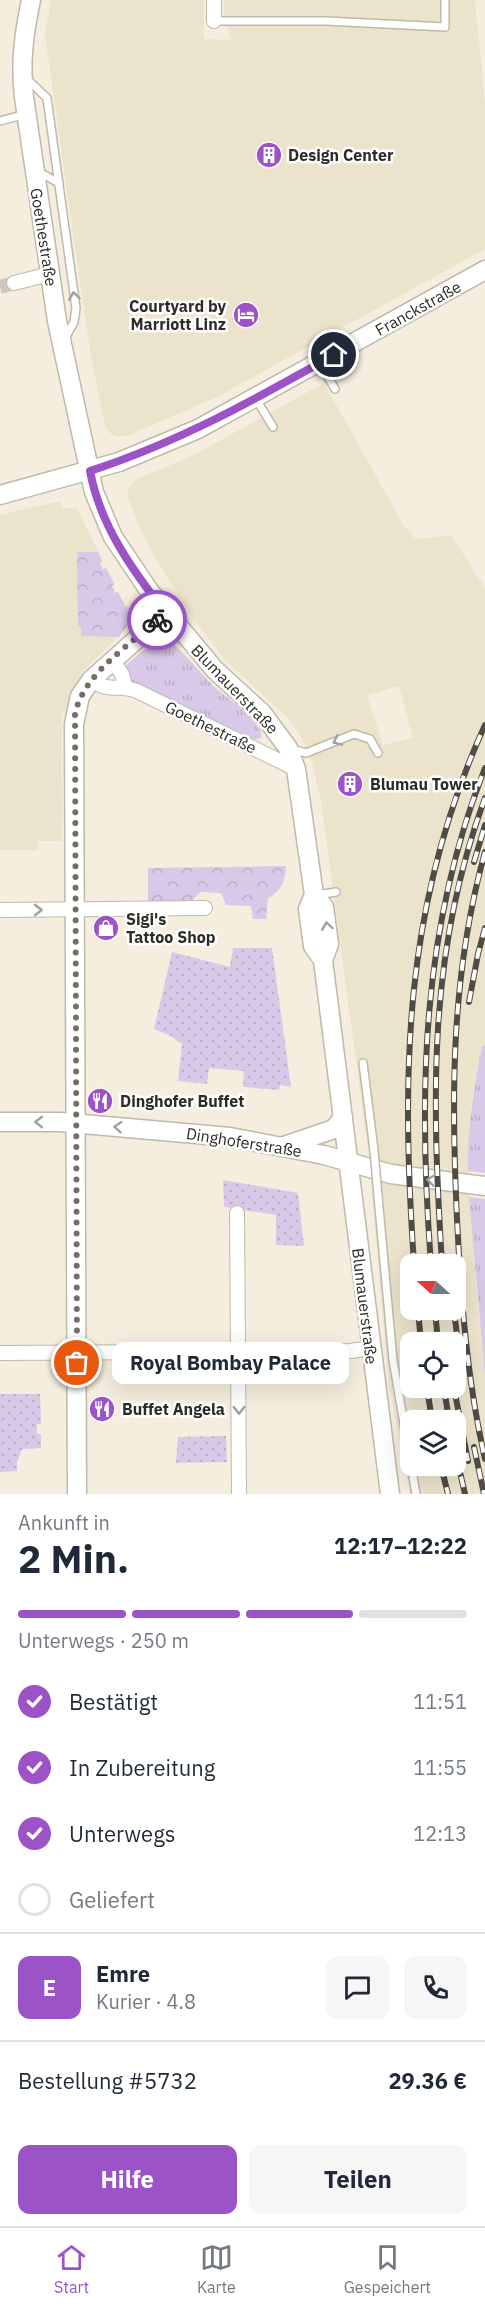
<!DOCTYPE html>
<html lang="de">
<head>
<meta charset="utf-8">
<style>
	body { margin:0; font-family:"IBM Plex Sans",sans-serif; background:#f6f6f7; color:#1f2937; height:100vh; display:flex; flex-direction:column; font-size:22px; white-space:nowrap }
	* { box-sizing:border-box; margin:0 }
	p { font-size:20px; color:#747a83 }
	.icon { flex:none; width:33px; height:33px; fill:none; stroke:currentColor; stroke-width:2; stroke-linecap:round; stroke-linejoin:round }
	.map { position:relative; height:1494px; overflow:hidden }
	.drawer { display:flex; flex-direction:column; background:#fff; flex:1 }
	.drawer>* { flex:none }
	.needle { width:39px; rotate:291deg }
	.fabs { position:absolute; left:400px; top:1254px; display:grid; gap:12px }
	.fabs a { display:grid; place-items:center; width:66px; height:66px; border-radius:12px; background:#fff; box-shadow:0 6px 24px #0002; font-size:30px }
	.pin { position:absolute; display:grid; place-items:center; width:51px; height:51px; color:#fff; margin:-26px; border:3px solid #fff; border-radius:50%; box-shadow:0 2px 6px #0007 }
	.courier { position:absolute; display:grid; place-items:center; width:60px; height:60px; margin:-30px; border:4px solid #9b53c7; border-radius:50%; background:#fff; color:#222; box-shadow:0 2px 8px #0007 }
	.bubble { position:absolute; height:42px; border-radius:12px; background:#fff; box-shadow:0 6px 24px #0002; font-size:20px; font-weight:800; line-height:42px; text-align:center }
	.overview em { font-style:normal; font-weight:800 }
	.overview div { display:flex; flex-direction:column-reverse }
	.overview { display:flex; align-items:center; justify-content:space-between; height:102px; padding:0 18px }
	h1 { font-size:39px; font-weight:800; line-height:45px }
	.bar { display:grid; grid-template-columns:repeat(4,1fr); gap:9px 6px; align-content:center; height:72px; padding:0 18px }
	.bar i { height:8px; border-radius:4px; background:#e0e1e3 }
	.bar .selected { background:#9b53c7 }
	.bar p { grid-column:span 4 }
	.line { display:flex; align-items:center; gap:15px; padding:0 18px; border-top:2px solid #e0e1e3 }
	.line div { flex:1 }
	.round { display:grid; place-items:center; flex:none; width:63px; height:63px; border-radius:12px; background:#f6f6f7 }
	ol { padding:0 18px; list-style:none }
	li { display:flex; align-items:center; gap:18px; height:66px }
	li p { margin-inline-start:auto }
	li .icon { padding:6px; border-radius:50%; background:#9b53c7; color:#fff; stroke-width:4 }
	li:last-child { color:#747a83 }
	li i { width:33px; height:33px; border:3px solid #e0e1e3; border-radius:50% }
	.action { display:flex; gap:12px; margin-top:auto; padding:12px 18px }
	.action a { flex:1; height:69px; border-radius:12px; background:#9b53c7; color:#fff; font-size:24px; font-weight:800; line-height:69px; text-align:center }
	.action a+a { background:#f6f6f7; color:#1f2937 }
	.dock { display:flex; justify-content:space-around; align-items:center; height:84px; border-top:2px solid #e0e1e3; background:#fff; font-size:16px; color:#747a83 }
	.dock a { display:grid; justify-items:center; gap:3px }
	.dock .selected { color:#9b53c7 }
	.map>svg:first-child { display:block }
</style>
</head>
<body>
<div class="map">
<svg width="485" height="1494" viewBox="0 0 485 1494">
	<defs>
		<pattern id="grass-tufts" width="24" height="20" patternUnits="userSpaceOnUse" patternTransform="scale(1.5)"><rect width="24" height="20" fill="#dac8e8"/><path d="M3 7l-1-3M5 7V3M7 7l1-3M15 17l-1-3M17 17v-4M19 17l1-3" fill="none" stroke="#bbacc7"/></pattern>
		<pattern id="park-crowns" width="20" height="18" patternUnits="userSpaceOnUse" patternTransform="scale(1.5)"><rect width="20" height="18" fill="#dac8e8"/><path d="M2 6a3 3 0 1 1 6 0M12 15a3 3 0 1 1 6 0" fill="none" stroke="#bbacc7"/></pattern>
		<pattern id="garden-dots" width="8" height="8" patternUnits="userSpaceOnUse" patternTransform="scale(1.5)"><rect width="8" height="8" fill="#dac8e8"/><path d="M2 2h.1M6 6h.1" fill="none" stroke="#bbacc7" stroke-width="1.8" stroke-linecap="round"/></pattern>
	</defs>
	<rect width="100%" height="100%" fill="#f5eede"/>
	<!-- built -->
	<g fill="#ece3cc" fill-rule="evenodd">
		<polygon points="51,0 204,0 204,39 231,40 224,11 224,0 475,0 485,102 485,249 217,397 127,436 120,437 112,435 105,426 91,357 73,234 45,34"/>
		<path d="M324 383 404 526 416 539 451 535 485 588V1046L482 1047 472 1098 468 1160 476 1285 485 1377V1494H410L389 1386 368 1149 321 801 312 762 306 753V748L299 734 290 720 226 661 190 614 150 550 127 497 129 487 135 480 196 454ZM399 686 413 738 383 745 367 695ZM411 1264H456V1310H411ZM411 1342H456V1388H411ZM411 1420H456V1466H411Z"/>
		<polygon points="61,501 61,508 77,508 103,561 100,563 103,569 106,568 115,584 112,586 116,593 118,592 125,605 129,608 129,620 125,630 84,670 72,690 66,713 62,713 62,841 38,841 38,850 0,850 0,515"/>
	</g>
	<!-- grass -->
	<g fill="url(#grass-tufts)">
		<path d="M163 638C176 641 203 677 216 688 227 698 265 723 261 738L253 740 131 681 126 670 127 664 156 640Z"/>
		<path d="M482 1046H485V1173L468 1171C467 1129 474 1087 482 1046Z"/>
		<polygon points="469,1197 485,1199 485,1377"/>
	</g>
	<!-- park -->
	<g fill="url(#park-crowns)">
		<polygon points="77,552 98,552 102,561 100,563 103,570 106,568 114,584 112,586 115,593 118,592 125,606 129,608 127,625 119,637 81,636 81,627 78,626"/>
		<path d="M286 866C286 880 281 892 268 898L266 919H253L251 906 226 905 221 893 201 892 188 904 148 905V868Z"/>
	</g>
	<!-- garden -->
	<g fill="url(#garden-dots)">
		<polygon points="233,948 272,948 291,1087 280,1085 279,1090 243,1087 244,1071 209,1068 207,1084 178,1081 182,1044 171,1036 154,1029 172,952 230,967"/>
		<polygon points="223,1180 298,1193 304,1246 276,1245 276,1215 224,1207"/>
		<polygon points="0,1394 40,1394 41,1424 37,1424 37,1434 41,1434 41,1448 22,1449 17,1462 17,1471 0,1472"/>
		<polygon points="226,1436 227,1462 176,1463 178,1437"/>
	</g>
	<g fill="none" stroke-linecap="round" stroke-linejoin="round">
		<!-- street-tunnel -->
		<polyline stroke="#cdc7b9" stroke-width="14" stroke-dasharray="14 7" stroke-linecap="butt" points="0,287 14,283"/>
		<!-- lane casing -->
		<g stroke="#bfb9a9" stroke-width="10">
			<g id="lane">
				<polyline points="214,21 326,21 445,27 445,0"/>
				<polyline points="25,77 47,98 76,308 74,322 64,340"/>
				<polyline points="0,121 26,114"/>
				<polyline points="37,171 59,183"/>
				<polyline points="320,363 335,389"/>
				<polyline points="256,399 273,427"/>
				<polyline points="291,749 306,753 354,734 370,739 378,753"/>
				<polyline points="318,895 336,892"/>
				<polyline points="363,1063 374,1150"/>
				<polyline points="378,1196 393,1360 416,1494"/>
			</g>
		</g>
		<!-- street casing -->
		<g stroke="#bfb9a9" stroke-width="16">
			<g id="street">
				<polyline points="214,21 214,0"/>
				<polyline points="14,283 50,274"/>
				<polyline points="112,660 122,674 125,686"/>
				<path d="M91 680C112 694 117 683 137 691L296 769"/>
				<polyline points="0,910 205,908"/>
				<polyline points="237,1213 239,1494"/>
				<polyline points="0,1353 350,1351 370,1348"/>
			</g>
		</g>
		<!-- secondary casing -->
		<g stroke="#bfb9a9" stroke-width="21">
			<g id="secondary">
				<path d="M31 0C24 33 20 63 24 97L57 321 94 492 113 537 150 592 215 670 262 713 288 748 296 769 314 895 308 909 313 946 323 960 390 1494"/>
				<polyline points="0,495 119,462 198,429 485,270"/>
				<polyline points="314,895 324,907 329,944 323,960"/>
				<polyline points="0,1122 60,1122 230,1137 324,1155 391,1174 485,1186"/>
				<polyline points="284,1146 334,1129 343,1118"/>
				<polyline points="77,1494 74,724 80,696 91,680 166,613"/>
			</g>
		</g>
		<!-- lane -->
		<use href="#lane" stroke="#fff" stroke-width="7"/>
		<!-- street -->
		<use href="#street" stroke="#fff" stroke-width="14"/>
		<!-- secondary -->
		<use href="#secondary" stroke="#fff" stroke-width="18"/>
		<!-- rail casing -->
		<g stroke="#4f4c45" stroke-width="6">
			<g id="rail">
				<path d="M485 852C451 975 451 1093 457 1219 461 1299 467 1380 485 1459"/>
				<polyline points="474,862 485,825"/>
				<polyline points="469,1002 478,954 485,928"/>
				<path d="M414 1264C401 1072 403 905 485 725"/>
				<path d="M431 1264C418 1094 421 929 485 768"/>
				<path d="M442 1264C432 1100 427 955 485 798"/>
				<polyline points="418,1310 421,1342"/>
				<polyline points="435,1310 438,1342"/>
				<polyline points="454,1310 461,1370"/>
				<polyline points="427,1388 432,1420"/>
				<polyline points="444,1388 449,1420"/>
				<polyline points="454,1388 468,1461"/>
				<polyline points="474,1447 484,1494"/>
				<polyline points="456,1455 465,1494"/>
				<polyline points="441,1466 448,1494"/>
			</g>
		</g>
		<!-- rail -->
		<use href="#rail" stroke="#fff" stroke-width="4" stroke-dasharray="11" stroke-linecap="butt"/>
		<!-- lane-bridge casing -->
		<g stroke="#bfb9a9" stroke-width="10" stroke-linecap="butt">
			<polyline id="lane-bridge" points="374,1150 378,1196"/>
		</g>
		<!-- lane-bridge -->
		<use href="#lane-bridge" stroke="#fff" stroke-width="7"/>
	</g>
	<!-- one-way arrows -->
	<defs><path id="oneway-chevron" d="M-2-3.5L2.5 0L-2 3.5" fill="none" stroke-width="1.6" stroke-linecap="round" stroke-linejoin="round" transform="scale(1.5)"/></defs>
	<g stroke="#a0a09d">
		<use href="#oneway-chevron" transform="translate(74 296) rotate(-98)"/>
		<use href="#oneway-chevron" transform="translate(337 741) rotate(157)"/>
		<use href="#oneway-chevron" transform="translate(38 910)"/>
		<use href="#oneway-chevron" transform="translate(327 926) rotate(-98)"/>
		<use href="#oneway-chevron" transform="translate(39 1122) rotate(180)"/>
		<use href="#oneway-chevron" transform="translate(118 1127) rotate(-175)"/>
		<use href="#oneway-chevron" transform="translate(431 1180) rotate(-172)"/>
		<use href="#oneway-chevron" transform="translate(239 1410) rotate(89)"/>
	</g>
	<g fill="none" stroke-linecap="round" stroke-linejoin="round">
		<!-- done -->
		<path stroke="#736f66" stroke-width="6" stroke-dasharray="0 10.8" d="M77 1363 75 714C84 673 128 647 157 620"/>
		<!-- route -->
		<path stroke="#9b53c7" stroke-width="8" d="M157 620 166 613C132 570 100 525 90 471 179 442 254 400 334 355"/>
	</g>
	<!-- icons -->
	<defs>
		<g id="building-disc" transform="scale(1.35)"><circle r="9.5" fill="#9b53c7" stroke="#fff"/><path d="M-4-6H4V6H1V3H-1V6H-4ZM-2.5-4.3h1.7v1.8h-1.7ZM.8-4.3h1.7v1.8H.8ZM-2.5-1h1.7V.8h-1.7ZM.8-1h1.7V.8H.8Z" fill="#fff"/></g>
		<g id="hotel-disc" transform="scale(1.35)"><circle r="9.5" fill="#9b53c7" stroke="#fff"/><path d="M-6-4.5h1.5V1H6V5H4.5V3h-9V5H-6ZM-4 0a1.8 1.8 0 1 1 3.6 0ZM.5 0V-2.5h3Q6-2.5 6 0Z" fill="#fff"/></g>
		<g id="shop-disc" transform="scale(1.35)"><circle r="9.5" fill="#9b53c7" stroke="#fff"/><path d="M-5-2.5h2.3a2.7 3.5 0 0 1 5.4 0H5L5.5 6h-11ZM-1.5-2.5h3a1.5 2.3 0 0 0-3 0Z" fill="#fff"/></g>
		<g id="restaurant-disc" transform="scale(1.35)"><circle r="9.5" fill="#9b53c7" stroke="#fff"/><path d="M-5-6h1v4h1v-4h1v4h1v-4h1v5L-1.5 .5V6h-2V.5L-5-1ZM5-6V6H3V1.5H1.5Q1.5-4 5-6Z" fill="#fff"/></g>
	</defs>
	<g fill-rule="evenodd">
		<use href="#building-disc" x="269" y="155"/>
		<use href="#hotel-disc" x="246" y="315"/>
		<use href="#building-disc" x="350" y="784"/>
		<use href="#shop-disc" x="106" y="928"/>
		<use href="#restaurant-disc" x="100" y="1101"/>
		<use href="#restaurant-disc" x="102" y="1409"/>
	</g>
	<g text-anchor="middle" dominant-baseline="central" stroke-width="5" stroke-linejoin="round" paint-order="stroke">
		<!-- poi labels -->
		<g font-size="16" font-weight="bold" fill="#2d2b25" stroke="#fff" text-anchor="start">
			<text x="288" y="155">Design Center</text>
			<text x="226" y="306" text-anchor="end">Courtyard by<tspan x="226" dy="18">Marriott Linz</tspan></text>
			<text x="370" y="784">Blumau Tower</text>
			<text x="126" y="919">Sigi's<tspan x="126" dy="18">Tattoo Shop</tspan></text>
			<text x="120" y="1101">Dinghofer Buffet</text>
			<text x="122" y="1409">Buffet Angela</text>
		</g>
		<!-- street labels -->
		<g font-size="16" fill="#2d2b25" stroke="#fff">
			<text transform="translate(44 237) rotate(81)">Goethestraße</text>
			<text transform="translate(418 308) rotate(-29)">Franckstraße</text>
			<text transform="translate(235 689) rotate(46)">Blumauerstraße</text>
			<text transform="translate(211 727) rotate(26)">Goethestraße</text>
			<text transform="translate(244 1142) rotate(9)">Dinghoferstraße</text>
			<text transform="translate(365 1306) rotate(83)">Blumauerstraße</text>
		</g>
	</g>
</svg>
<div class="fabs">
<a><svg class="needle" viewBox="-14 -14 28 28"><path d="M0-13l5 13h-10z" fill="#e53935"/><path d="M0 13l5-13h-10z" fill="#747a83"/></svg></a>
<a><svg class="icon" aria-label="locate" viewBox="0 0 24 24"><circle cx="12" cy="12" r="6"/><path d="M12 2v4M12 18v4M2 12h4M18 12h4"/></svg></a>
<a><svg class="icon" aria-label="layers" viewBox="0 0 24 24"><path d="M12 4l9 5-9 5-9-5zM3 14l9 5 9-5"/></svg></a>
</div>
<div class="pin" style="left:77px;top:1363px;background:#ea580c"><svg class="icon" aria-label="bag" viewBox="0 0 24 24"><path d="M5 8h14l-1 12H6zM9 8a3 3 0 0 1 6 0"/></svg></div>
<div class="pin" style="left:334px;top:355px;background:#1f2937"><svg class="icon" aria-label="home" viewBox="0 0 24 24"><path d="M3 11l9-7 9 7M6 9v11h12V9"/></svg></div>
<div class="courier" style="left:157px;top:620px"><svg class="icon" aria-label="bike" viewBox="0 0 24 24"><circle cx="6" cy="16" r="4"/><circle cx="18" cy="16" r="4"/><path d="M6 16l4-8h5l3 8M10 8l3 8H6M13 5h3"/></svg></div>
<div class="bubble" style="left:112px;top:1342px;width:237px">Royal Bombay Palace</div>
</div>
<section class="drawer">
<div class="overview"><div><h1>2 Min.</h1><p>Ankunft in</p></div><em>12:17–12:22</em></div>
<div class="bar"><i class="selected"></i><i class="selected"></i><i class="selected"></i><i></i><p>Unterwegs · 250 m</p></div>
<ol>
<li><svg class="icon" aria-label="check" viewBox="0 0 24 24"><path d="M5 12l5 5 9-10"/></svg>Bestätigt<p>11:51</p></li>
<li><svg class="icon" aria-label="check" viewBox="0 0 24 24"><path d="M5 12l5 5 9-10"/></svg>In Zubereitung<p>11:55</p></li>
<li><svg class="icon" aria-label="check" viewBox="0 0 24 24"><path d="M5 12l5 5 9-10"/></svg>Unterwegs<p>12:13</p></li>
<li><i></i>Geliefert</li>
</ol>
<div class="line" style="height:108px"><b class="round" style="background:#9b53c7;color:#fff">E</b><div><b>Emre</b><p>Kurier · 4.8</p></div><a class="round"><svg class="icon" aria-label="chat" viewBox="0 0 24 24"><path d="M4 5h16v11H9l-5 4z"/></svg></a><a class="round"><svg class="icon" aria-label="phone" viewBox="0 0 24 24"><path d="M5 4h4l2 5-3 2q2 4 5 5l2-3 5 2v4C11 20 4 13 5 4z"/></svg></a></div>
<div class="line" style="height:78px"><div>Bestellung #5732</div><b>29.36 €</b></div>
<div class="action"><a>Hilfe</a><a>Teilen</a></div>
</section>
<nav class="dock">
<a class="selected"><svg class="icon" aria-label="home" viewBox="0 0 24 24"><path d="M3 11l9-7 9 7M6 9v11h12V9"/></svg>Start</a>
<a><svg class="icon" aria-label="map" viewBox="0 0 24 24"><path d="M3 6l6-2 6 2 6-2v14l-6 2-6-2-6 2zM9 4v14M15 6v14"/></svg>Karte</a>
<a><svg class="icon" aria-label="saved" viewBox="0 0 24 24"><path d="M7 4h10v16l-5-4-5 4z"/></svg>Gespeichert</a>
</nav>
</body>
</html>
